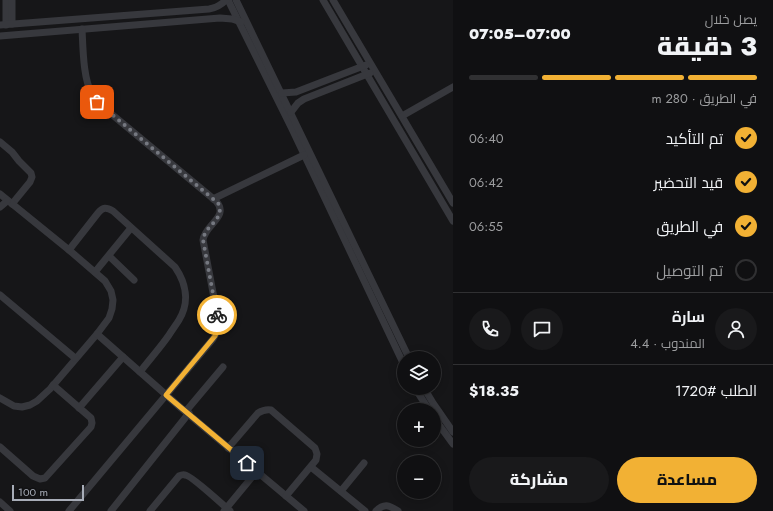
<!DOCTYPE html>
<html lang="ar">
<head>
<meta charset="utf-8">
<style>
	body { margin:0; font-family:Jost,Cairo,sans-serif; background:#19191b; color:#f1f3f6; direction:rtl; height:100vh; display:flex; flex-direction:column; font-size:15px; white-space:nowrap }
	* { box-sizing:border-box; margin:0 }
	p { font-size:13px; color:#9c9d9f }
	.icon { flex:none; width:22px; height:22px; fill:none; stroke:currentColor; stroke-width:2; stroke-linecap:round; stroke-linejoin:round }
	.map { position:relative; flex:1; overflow:hidden; direction:ltr }
	.details { display:flex; flex-direction:column; background:#101012; width:320px }
	.details>* { flex:none }
	.controls { position:absolute; left:397px; top:351px; display:grid; gap:8px }
	.controls a { display:grid; place-items:center; width:44px; height:44px; border-radius:50%; background:#101012; box-shadow:0 2px 10px #0003,0 0 0 1px #303032; font-size:20px }
	.scale { position:absolute; left:12px; bottom:10px; width:72px; box-sizing:border-box; padding-left:4px; border:2px solid #a8adb8; border-top:0; font-size:11px; line-height:14px; white-space:nowrap; color:#a8adb8; -webkit-text-stroke:3px #111113; paint-order:stroke }
	.pin { position:absolute; display:grid; place-items:center; width:34px; height:34px; color:#fff; margin:-17px; border-radius:8px; box-shadow:0 2px 6px #0006 }
	.courier { position:absolute; display:grid; place-items:center; width:40px; height:40px; margin:-20px; border:3px solid #f2b134; border-radius:50%; background:#fff; color:#222; box-shadow:0 1px 5px #0007 }
	.overview em { font-style:normal; font-weight:800 }
	.overview div { display:flex; flex-direction:column-reverse }
	.overview { display:flex; align-items:center; justify-content:space-between; height:68px; padding:0 16px }
	h1 { font-size:26px; font-weight:800; line-height:30px }
	.bar { display:grid; grid-template-columns:repeat(4,1fr); gap:6px 4px; align-content:center; height:48px; padding:0 16px }
	.bar i { height:5px; border-radius:3px; background:#303032 }
	.bar .selected { background:#f2b134 }
	.bar p { grid-column:span 4 }
	.line { display:flex; align-items:center; gap:10px; padding:0 16px; border-top:1px solid #303032 }
	.line div { flex:1 }
	.round { display:grid; place-items:center; flex:none; width:42px; height:42px; border-radius:21px; background:#19191b }
	ol { padding:0 16px; list-style:none }
	li { display:flex; align-items:center; gap:12px; height:44px }
	li p { margin-inline-start:auto }
	li .icon { padding:4px; border-radius:50%; background:#f2b134; color:#111; stroke-width:4 }
	li:last-child { color:#9c9d9f }
	li i { width:22px; height:22px; border:2px solid #303032; border-radius:50% }
	.primary-button { display:flex; gap:8px; margin-top:auto; padding:8px 16px }
	.primary-button a { flex:1; height:46px; border-radius:24px; background:#f2b134; color:#111; font-size:16px; font-weight:800; line-height:46px; text-align:center }
	.primary-button a+a { background:#19191b; color:#f1f3f6 }
	main { display:flex; flex:1; min-height:0 }
	.map>svg:first-child { display:block }
</style>
</head>
<body>
<main>
<section class="details">
<div class="overview"><div><h1>3 دقيقة</h1><p>يصل خلال</p></div><em>07:00–07:05</em></div>
<div class="bar"><i class="selected"></i><i class="selected"></i><i class="selected"></i><i></i><p>في الطريق · 280 m</p></div>
<ol>
<li><svg class="icon" aria-label="check" viewBox="0 0 24 24"><path d="M5 12l5 5 9-10"/></svg>تم التأكيد<p>06:40</p></li>
<li><svg class="icon" aria-label="check" viewBox="0 0 24 24"><path d="M5 12l5 5 9-10"/></svg>قيد التحضير<p>06:42</p></li>
<li><svg class="icon" aria-label="check" viewBox="0 0 24 24"><path d="M5 12l5 5 9-10"/></svg>في الطريق<p>06:55</p></li>
<li><i></i>تم التوصيل</li>
</ol>
<div class="line" style="height:72px"><a class="round"><svg class="icon" aria-label="person" viewBox="0 0 24 24"><circle cx="12" cy="8" r="4"/><path d="M4 21q1-7 8-7t8 7"/></svg></a><div><b>سارة</b><p>المندوب · 4.4</p></div><a class="round"><svg class="icon" aria-label="chat" viewBox="0 0 24 24"><path d="M4 5h16v11H9l-5 4z"/></svg></a><a class="round"><svg class="icon" aria-label="phone" viewBox="0 0 24 24"><path d="M5 4h4l2 5-3 2q2 4 5 5l2-3 5 2v4C11 20 4 13 5 4z"/></svg></a></div>
<div class="line" style="height:52px"><div>الطلب #1720</div><b>$18.35</b></div>
<div class="primary-button"><a>مساعدة</a><a>مشاركة</a></div>
</section>
<div class="map">
<svg width="453" height="511" viewBox="0 0 453 511">
	<rect width="100%" height="100%" fill="#161618"/>
	<g fill="none" stroke-linecap="round" stroke-linejoin="round">
		<!-- minor -->
		<g stroke="#37383d" stroke-width="7">
			<polyline points="6,0 6,25"/>
			<polyline points="12,0 12,24"/>
			<polyline points="228,0 292,129 404,365"/>
			<polyline points="236,0 409,358"/>
			<polyline points="323,0 453,221"/>
			<polyline points="333,0 453,203"/>
			<path d="M0 25 209 9C216 8 221 5 226 0"/>
			<polyline points="0,36 220,18 232,19 241,22"/>
			<polyline points="282,93 296,92 366,65"/>
			<polyline points="291,112 298,103 304,99 370,73"/>
			<polyline points="402,116 453,87"/>
			<polyline points="0,142 12,152 19,161 31,173 32,177 30,182 12,204"/>
			<polyline points="0,194 69,250 105,281 111,291 113,300 112,309 109,318 97,334 50,389 37,401 30,405 22,407 14,406 0,398"/>
			<polyline points="213,199 304,155"/>
			<polyline points="0,207 7,201"/>
			<path d="M69 250 98 213C103 207 106 207 113 211L175 267C186 283 190 302 179 320 176 325 172 330 169 335 160 348 149 360 140 372"/>
			<polyline points="109,256 134,280"/>
			<polyline points="95,272 131,228"/>
			<polyline points="0,295 75,358"/>
			<polyline points="97,334 181,408 304,511"/>
			<polyline points="415,388 429,410"/>
			<polyline points="424,388 433,403 453,432"/>
			<polyline points="79,408 123,357"/>
			<polyline points="186,411 223,367"/>
			<polyline points="434,418 453,444"/>
			<polyline points="0,447 33,476 40,479 45,478 91,427 92,423 91,418 53,385"/>
			<path d="M228 448 258 413C263 410 266 409 271 410L315 448 317 454 316 460 286 496"/>
			<polyline points="311,467 365,511"/>
			<polyline points="341,491 364,463"/>
			<polyline points="0,502 10,511"/>
			<path d="M69 511 213 339 217 332 219 324 203 240C205 224 230 217 216 201L97 102C95 99 93 97 92 94 83 79 83 47 82 29"/>
			<polyline points="111,511 189,413"/>
			<path d="M150 511 179 476C181 475 183 474 185 475 191 475 223 505 230 511"/>
			<polyline points="224,511 257,471"/>
			<path d="M376 511C384 503 389 505 398 511"/>
		</g>
	</g>
	<g fill="none" stroke-linecap="round" stroke-linejoin="round">
		<!-- done -->
		<path stroke="#757880" stroke-width="4" stroke-dasharray="0 7.2" d="M97 102 218 203C226 220 205 224 203 240L217 315"/>
		<!-- route -->
		<path stroke="#f2b134" stroke-width="5" d="M217 315C219 323 219 329 215 336L166 395 247 463"/>
	</g>
</svg>
<div class="controls">
<a><svg class="icon" aria-label="layers" viewBox="0 0 24 24"><path d="M12 4l9 5-9 5-9-5zM3 14l9 5 9-5"/></svg></a>
<a>+</a>
<a>−</a>
</div>
<div class="scale">100 m</div>
<div class="pin" style="left:97px;top:102px;background:#ea580c"><svg class="icon" aria-label="bag" viewBox="0 0 24 24"><path d="M5 8h14l-1 12H6zM9 8a3 3 0 0 1 6 0"/></svg></div>
<div class="pin" style="left:247px;top:463px;background:#1f2937"><svg class="icon" aria-label="home" viewBox="0 0 24 24"><path d="M3 11l9-7 9 7M6 9v11h12V9"/></svg></div>
<div class="courier" style="left:217px;top:315px"><svg class="icon" aria-label="bike" viewBox="0 0 24 24"><circle cx="6" cy="16" r="4"/><circle cx="18" cy="16" r="4"/><path d="M6 16l4-8h5l3 8M10 8l3 8H6M13 5h3"/></svg></div>
</div>
</main>
</body>
</html>
